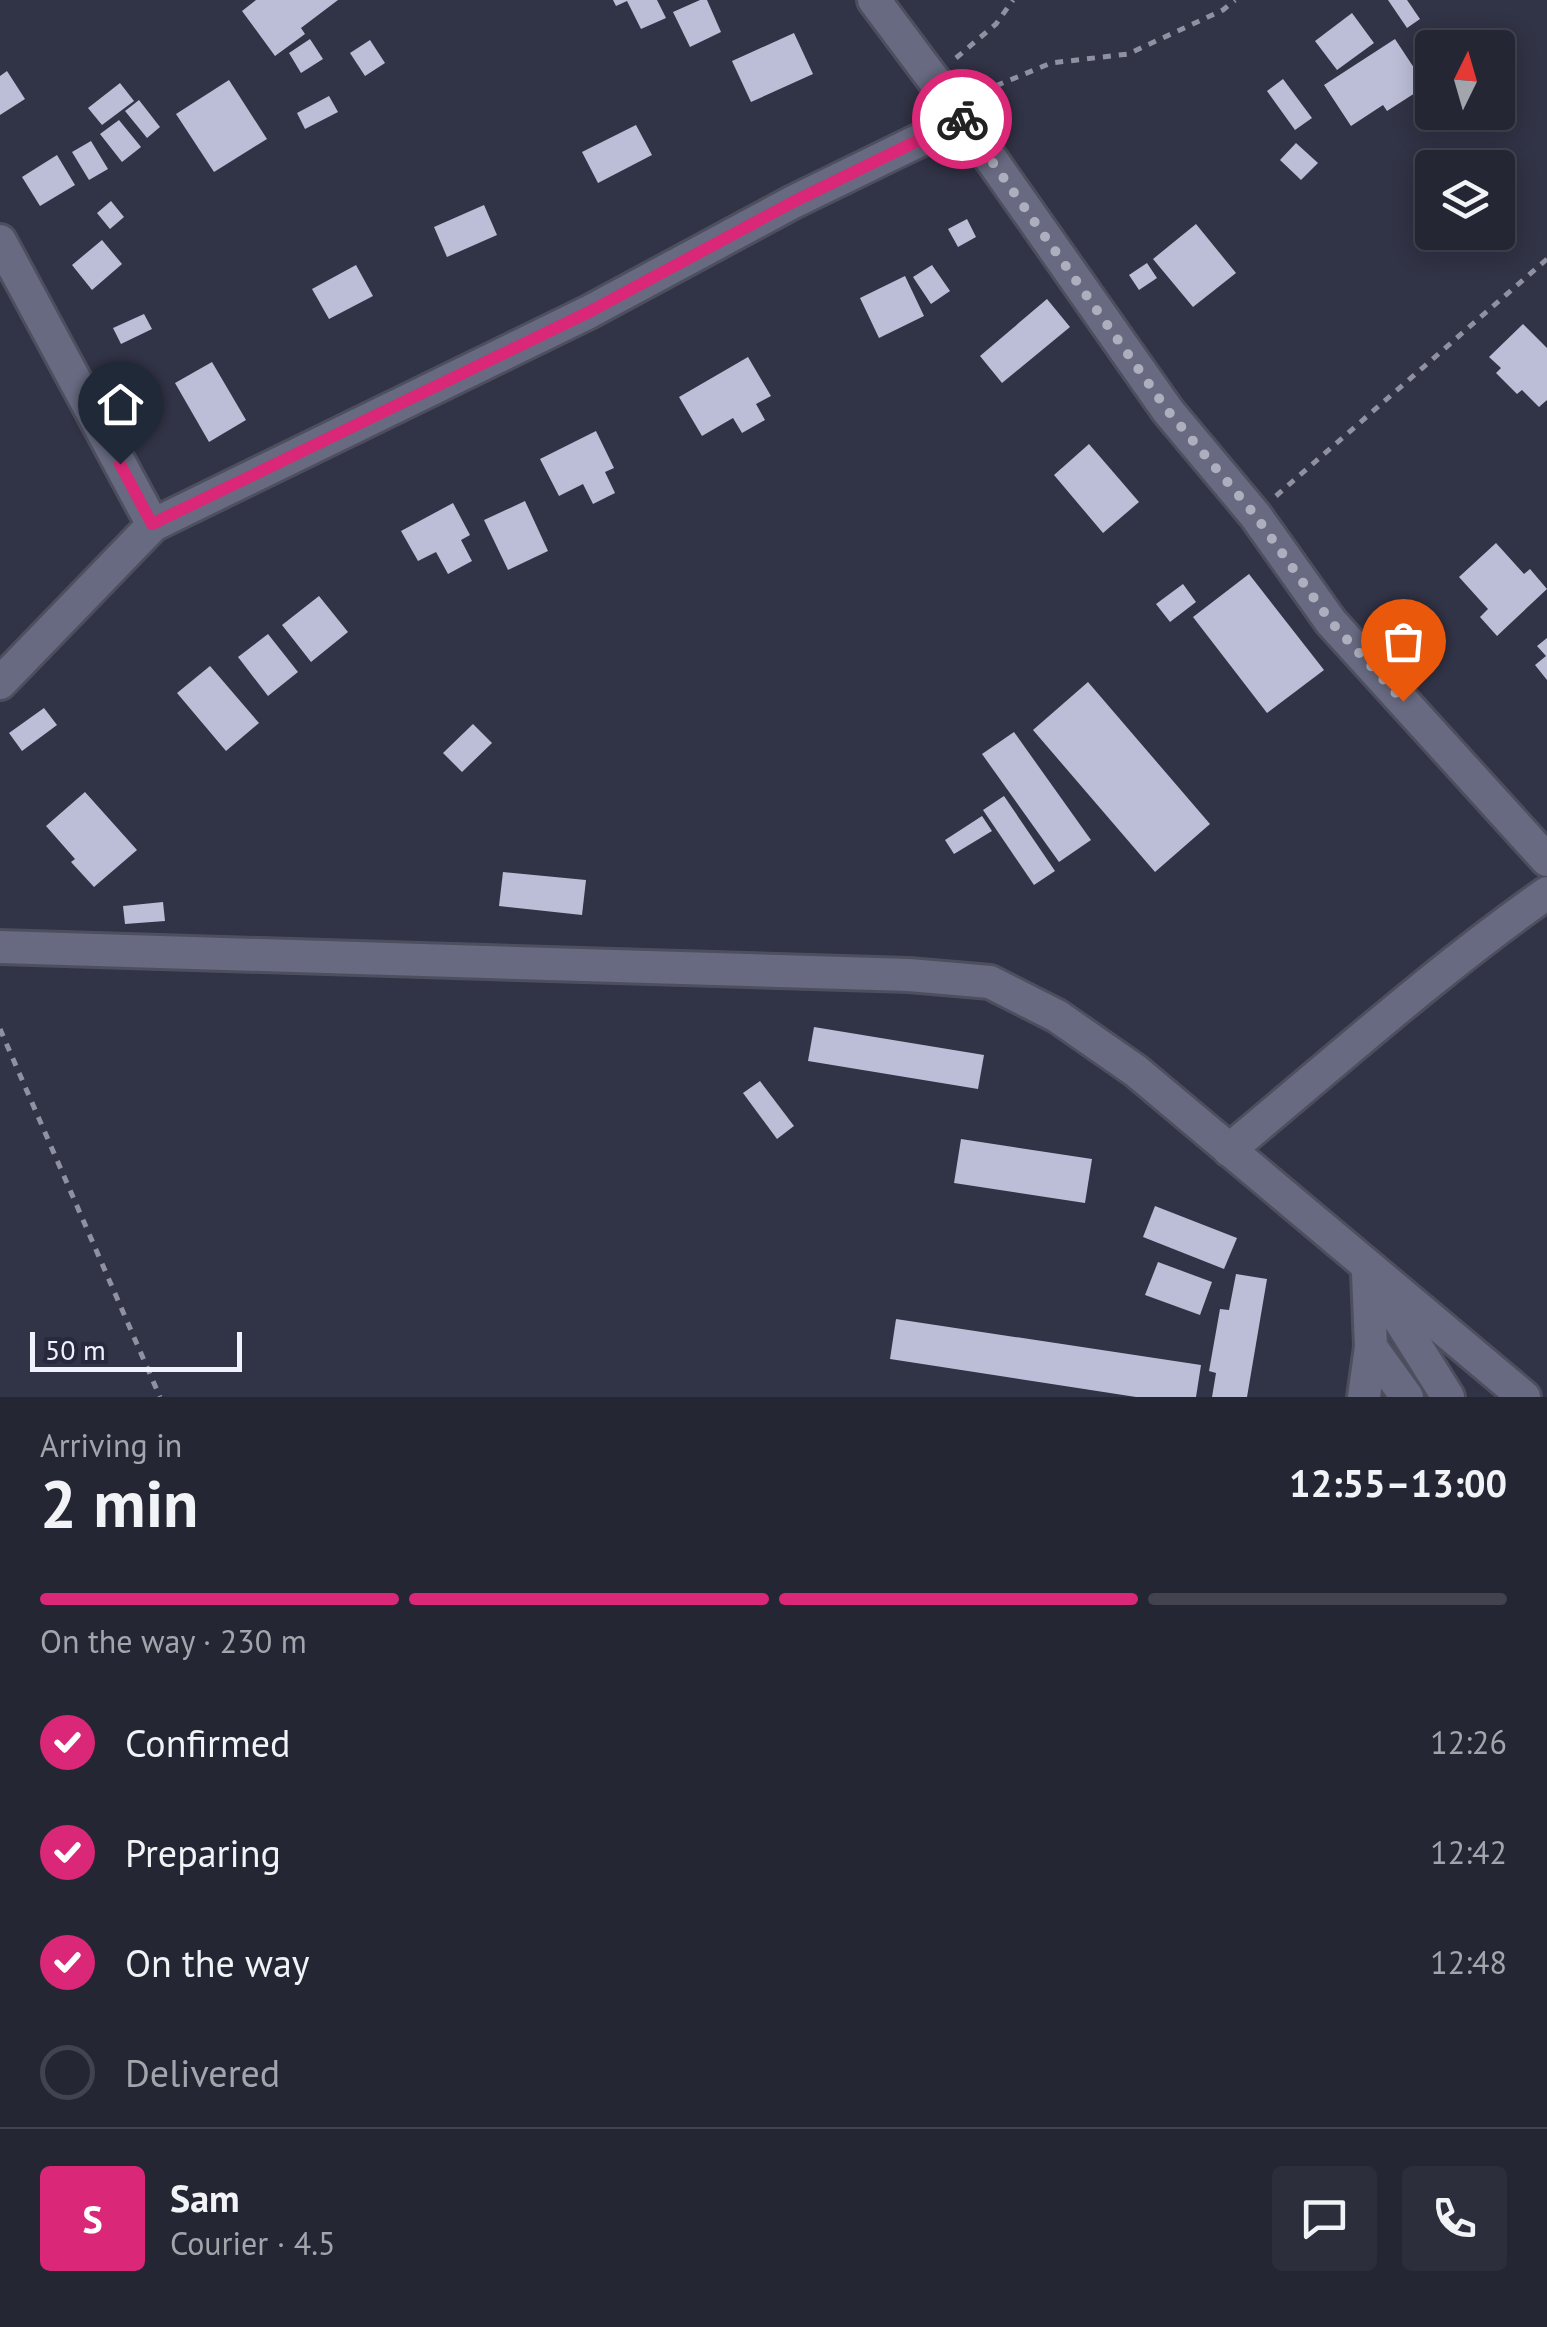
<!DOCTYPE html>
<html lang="en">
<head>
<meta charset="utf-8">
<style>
	body { margin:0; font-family:"PT Sans",sans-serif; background:#2d2e3c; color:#f1f3f6; height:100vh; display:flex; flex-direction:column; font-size:38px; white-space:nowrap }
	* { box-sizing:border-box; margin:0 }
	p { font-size:32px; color:#a3a5ac }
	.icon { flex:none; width:55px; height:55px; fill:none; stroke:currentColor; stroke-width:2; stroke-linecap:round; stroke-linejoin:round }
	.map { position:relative; height:1397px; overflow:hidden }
	.drawer { display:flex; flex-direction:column; background:#252634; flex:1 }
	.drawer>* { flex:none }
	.needle { width:65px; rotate:5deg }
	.fabs { position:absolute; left:1415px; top:30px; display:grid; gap:20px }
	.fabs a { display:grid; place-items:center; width:100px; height:100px; border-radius:10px; background:#252634; box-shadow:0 5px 25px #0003,0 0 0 2px #42434f; font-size:50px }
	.scale { position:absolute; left:30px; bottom:25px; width:212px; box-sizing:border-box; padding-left:10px; border:5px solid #f0f2ff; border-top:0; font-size:28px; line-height:35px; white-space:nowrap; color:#f0f2ff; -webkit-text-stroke:8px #27293c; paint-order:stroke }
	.pin { position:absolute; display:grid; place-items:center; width:85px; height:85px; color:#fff; margin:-102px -42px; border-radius:50% 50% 50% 0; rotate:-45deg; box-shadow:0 0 10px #0007 }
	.pin .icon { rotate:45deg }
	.courier { position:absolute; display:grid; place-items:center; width:100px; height:100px; margin:-50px; border:8px solid #db2777; border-radius:50%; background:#fff; color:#222; box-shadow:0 2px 12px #0007 }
	.overview em { font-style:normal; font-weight:600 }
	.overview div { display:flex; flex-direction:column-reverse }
	.overview { display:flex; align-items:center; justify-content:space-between; height:170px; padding:0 40px }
	h1 { font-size:65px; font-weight:600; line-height:75px }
	.bar { display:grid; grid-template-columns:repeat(4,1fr); gap:15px 10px; align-content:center; height:120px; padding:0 40px }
	.bar i { height:12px; border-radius:8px; background:#42434f }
	.bar .selected { background:#db2777 }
	.bar p { grid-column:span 4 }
	.line { display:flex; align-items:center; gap:25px; padding:0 40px; border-top:2px solid #42434f }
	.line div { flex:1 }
	.round { display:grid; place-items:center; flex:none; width:105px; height:105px; border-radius:10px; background:#2d2e3c }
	ol { padding:0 40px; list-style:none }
	li { display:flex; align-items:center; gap:30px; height:110px }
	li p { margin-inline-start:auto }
	li .icon { padding:10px; border-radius:50%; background:#db2777; color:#fff; stroke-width:4 }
	li:last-child { color:#a3a5ac }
	li i { width:55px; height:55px; border:5px solid #42434f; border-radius:50% }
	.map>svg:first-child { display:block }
</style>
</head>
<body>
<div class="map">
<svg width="1547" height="1397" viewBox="0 0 1547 1397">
	<rect width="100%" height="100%" fill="#313346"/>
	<!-- building -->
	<g fill="#bbbed6">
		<polygon points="256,0 338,0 301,28 305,34 275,56 242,11"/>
		<polygon points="613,0 657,0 666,18 641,29 627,1 616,6"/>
		<polygon points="700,0 707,0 721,32 690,47 673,12"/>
		<polygon points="1388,0 1407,0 1420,19 1407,28"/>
		<polygon points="1352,13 1374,43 1337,70 1315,41"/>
		<polygon points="794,33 813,74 751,102 732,61"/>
		<polygon points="310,39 323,59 301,73 289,53"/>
		<polygon points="1395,39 1426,86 1387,111 1383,105 1351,126 1324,85"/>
		<polygon points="370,40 385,63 365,76 350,53"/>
		<polygon points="7,71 25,99 0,115 0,76"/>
		<polygon points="1283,79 1312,118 1295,130 1267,91"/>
		<polygon points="229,80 267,139 214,172 176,114"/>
		<polygon points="120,83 134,101 102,125 88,108"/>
		<polygon points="329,96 338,112 305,129 297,113"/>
		<polygon points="139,100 160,127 147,138 125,111"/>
		<polygon points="119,120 141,147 122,162 100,134"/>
		<polygon points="636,125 652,155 598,183 582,152"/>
		<polygon points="91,141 108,169 89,180 72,152"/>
		<polygon points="1296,143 1318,163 1301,180 1280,160"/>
		<polygon points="57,155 75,185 40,206 22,177"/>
		<polygon points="111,201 124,217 110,229 97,213"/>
		<polygon points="484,205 497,235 447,257 434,227"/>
		<polygon points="967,219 976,237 958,247 948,229"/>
		<polygon points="1196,224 1236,273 1193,307 1153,259"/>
		<polygon points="102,240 122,264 92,290 72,265"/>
		<polygon points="1147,263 1157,278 1139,290 1129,275"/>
		<polygon points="356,265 373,296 329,319 312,289"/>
		<polygon points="932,265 950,291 931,304 913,277"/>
		<polygon points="905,276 924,316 879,338 860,298"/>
		<polygon points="1047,299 1070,327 1002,383 980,356"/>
		<polygon points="144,314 152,329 121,344 113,328"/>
		<polygon points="1523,324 1547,348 1547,400 1539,407 1522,390 1517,394 1496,373 1501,368 1489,357"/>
		<polygon points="748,357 771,396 756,404 765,420 742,433 733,418 702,436 679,397"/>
		<polygon points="212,362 246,420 209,442 175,383"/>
		<polygon points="596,431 614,468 605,472 615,493 593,504 583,484 559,496 540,459"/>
		<polygon points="1089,444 1139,502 1103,533 1054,475"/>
		<polygon points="525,501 548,551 508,570 484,520"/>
		<polygon points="453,503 470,535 461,540 472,561 448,574 436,552 418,561 401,531"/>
		<polygon points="1496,543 1524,574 1530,569 1547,589 1497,636 1480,617 1488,609 1459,577"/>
		<polygon points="1249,574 1324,670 1267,713 1193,617"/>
		<polygon points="1183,584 1196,602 1170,622 1156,604"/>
		<polygon points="319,596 348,632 311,662 282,625"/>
		<polygon points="268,634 298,672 268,696 238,657"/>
		<polygon points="1547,638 1547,680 1535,665 1546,656 1537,646"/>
		<polygon points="210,666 259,723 226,751 177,693"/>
		<polygon points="1088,682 1210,824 1155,872 1033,730"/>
		<polygon points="44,708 57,725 22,751 9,733"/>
		<polygon points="473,724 492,743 462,772 443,753"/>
		<polygon points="1014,732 1091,840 1059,862 982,754"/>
		<polygon points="85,792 137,850 94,887 71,862 75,859 46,826"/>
		<polygon points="1004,796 1055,871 1034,885 983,810"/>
		<polygon points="982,816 992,831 954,854 945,840"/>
		<polygon points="503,872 586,880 582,915 499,906"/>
		<polygon points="163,902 165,921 125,924 123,906"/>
		<polygon points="814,1027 984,1055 978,1089 808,1061"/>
		<polygon points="760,1081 794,1126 777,1139 743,1093"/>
		<polygon points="961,1139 1092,1159 1085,1203 954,1183"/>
		<polygon points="1155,1206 1237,1238 1224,1269 1143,1237"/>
		<polygon points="1158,1262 1212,1282 1200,1315 1145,1295"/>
		<polygon points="1236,1274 1267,1279 1247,1397 1212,1397 1216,1373 1209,1371 1220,1309 1229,1310"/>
		<polygon points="896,1319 1201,1365 1196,1397 1136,1397 890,1359"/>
	</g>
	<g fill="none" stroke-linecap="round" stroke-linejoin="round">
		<!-- street casing -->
		<g stroke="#4d4f5f" stroke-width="38">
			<g id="street">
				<polyline points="874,0 963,119 1168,411 1255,515 1331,622 1547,860"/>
				<polyline points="0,241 153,525"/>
				<polyline points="0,683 153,525 589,312 793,202 963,119"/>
				<polyline points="0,947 909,975 990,982 1057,1016 1136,1071 1524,1397"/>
				<path d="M1229 1150C1334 1063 1435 972 1547 893"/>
				<polyline points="1368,1273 1371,1347 1407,1397"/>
				<polyline points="1384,1295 1448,1397"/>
				<polyline points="1364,1397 1371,1347"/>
			</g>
		</g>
		<!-- path -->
		<g stroke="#8f91a1" stroke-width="5" stroke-dasharray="8 8" stroke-linecap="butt">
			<polyline points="956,58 996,24 1013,0"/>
			<polyline points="981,92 1051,63 1128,54 1223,10 1235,0"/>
			<polyline points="1276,496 1547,259"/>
			<polyline points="0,1029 160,1397"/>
		</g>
		<!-- street -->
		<use href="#street" stroke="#676a80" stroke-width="32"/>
	</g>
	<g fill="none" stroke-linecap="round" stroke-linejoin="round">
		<!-- done -->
		<polyline stroke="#adafbe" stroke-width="10" stroke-dasharray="0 18" points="962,119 1168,411 1255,515 1331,622 1403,701"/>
		<!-- route -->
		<polyline stroke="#db2777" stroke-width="12" points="120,464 152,524 589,312 793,202 962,119"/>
	</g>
</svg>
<div class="fabs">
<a><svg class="needle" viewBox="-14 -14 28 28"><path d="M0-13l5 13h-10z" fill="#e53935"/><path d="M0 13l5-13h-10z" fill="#a3a5ac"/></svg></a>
<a><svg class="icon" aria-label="layers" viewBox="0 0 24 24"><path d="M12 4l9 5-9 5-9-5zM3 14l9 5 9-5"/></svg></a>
</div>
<div class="scale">50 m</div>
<div class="pin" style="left:1403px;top:701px;background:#ea580c"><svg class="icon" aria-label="bag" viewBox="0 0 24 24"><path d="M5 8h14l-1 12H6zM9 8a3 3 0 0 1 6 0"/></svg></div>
<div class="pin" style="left:120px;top:464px;background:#1f2937"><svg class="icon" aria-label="home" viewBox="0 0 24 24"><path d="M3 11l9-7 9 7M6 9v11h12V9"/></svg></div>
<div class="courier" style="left:962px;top:119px"><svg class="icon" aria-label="bike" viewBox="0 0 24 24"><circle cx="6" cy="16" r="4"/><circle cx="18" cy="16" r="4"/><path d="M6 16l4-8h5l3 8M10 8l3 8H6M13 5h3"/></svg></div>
</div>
<section class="drawer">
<div class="overview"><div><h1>2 min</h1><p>Arriving in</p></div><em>12:55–13:00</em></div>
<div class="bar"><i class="selected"></i><i class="selected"></i><i class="selected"></i><i></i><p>On the way · 230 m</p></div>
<ol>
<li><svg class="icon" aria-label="check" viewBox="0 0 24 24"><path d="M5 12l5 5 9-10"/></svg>Confirmed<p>12:26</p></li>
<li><svg class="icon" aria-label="check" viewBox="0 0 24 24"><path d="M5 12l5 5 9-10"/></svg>Preparing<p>12:42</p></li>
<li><svg class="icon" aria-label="check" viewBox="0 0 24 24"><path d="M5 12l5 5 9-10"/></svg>On the way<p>12:48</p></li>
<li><i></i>Delivered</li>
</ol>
<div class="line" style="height:180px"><b class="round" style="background:#db2777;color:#fff">S</b><div><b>Sam</b><p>Courier · 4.5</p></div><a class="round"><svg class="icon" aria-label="chat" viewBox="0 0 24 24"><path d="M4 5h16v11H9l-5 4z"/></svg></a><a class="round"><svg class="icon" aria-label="phone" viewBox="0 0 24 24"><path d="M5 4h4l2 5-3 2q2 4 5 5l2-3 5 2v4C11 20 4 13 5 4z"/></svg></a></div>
</section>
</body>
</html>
